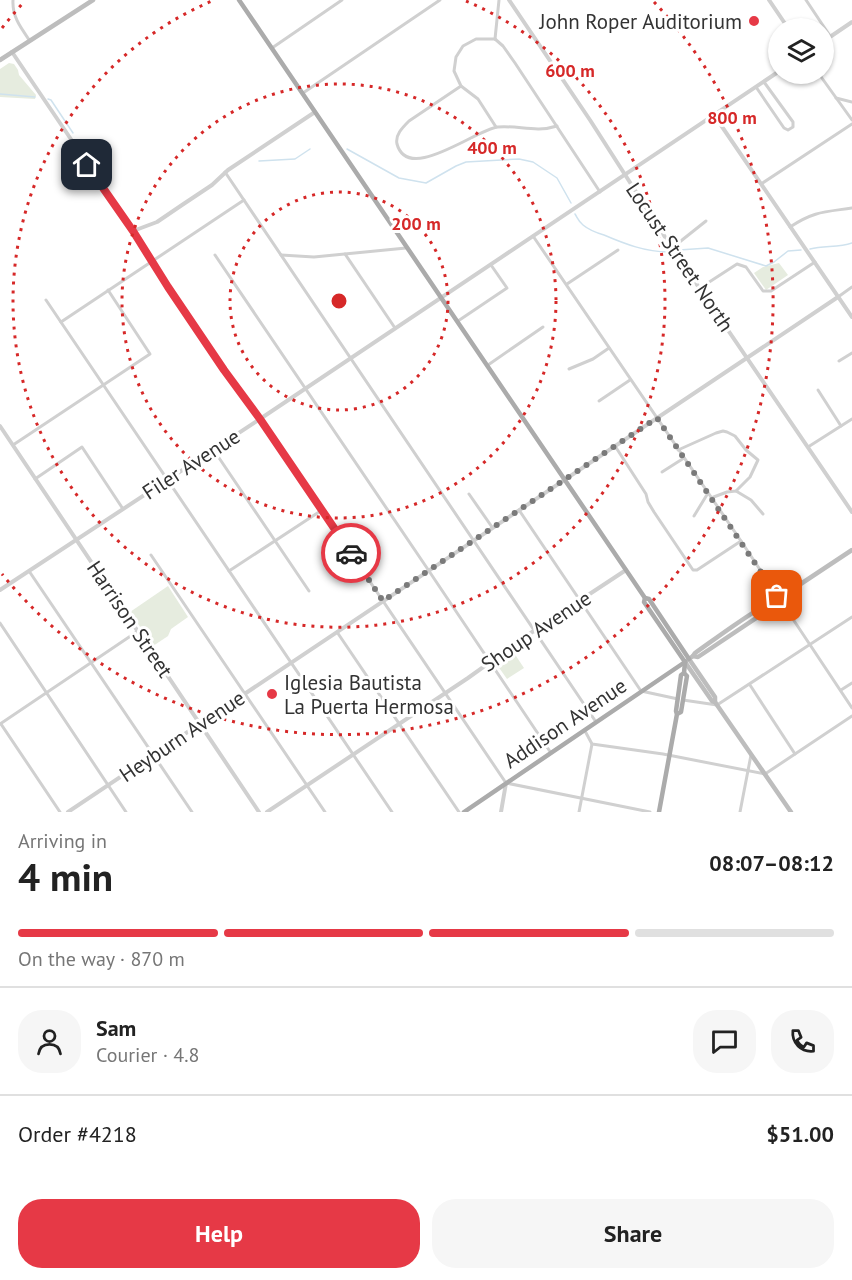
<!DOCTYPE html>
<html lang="en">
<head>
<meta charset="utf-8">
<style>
	body { margin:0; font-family:"PT Sans",sans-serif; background:#f6f6f6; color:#222; height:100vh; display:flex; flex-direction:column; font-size:22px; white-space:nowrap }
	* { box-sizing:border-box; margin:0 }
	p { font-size:20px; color:#767676 }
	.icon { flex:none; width:33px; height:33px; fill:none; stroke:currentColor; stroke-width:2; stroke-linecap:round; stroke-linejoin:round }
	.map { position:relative; height:812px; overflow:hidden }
	.side { display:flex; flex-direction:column; background:#fff; flex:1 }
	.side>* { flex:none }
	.fabs { position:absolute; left:768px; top:18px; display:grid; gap:12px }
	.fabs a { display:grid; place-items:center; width:66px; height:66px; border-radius:50%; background:#fff; box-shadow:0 2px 4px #0004; font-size:30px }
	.pin { position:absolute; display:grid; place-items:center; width:51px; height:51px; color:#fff; margin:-26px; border-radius:12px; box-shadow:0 3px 9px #0006 }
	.courier { position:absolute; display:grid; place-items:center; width:60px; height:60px; margin:-30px; border:4px solid #e63946; border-radius:50%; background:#fff; color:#222; box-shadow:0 2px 8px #0007 }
	.head em { font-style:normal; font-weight:800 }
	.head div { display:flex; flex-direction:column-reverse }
	.head { display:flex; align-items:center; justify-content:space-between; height:102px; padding:0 18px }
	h1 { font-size:39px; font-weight:800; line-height:45px }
	.bar { display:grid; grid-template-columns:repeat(4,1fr); gap:9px 6px; align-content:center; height:72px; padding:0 18px }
	.bar i { height:8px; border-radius:4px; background:#e0e0e0 }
	.bar .on { background:#e63946 }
	.bar p { grid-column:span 4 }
	.line { display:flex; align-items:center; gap:15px; padding:0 18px; border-top:2px solid #e0e0e0 }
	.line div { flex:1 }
	.round { display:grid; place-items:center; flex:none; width:63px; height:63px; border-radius:24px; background:#f6f6f6 }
	.primary-button { display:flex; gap:12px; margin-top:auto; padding:12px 18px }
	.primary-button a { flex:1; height:69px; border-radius:24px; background:#e63946; color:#fff; font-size:24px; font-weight:800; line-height:69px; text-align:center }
	.primary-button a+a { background:#f6f6f6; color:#222 }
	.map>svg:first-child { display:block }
</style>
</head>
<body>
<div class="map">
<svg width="852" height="812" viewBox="0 0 852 812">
	<rect width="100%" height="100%" fill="#fff"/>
	<!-- green -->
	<g fill="#e6ecdf">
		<polygon points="9,63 14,64 18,70 19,75 36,95 35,99 0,97 0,69"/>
		<polygon points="779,263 788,275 766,290 754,273 763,267"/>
		<polygon points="168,586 188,617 171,629 168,636 153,646 130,612"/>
		<polygon points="512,650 524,668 507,679 495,662"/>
	</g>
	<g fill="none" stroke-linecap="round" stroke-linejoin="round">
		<!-- stream -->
		<g stroke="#cfe2ee" stroke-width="1.5">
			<polyline points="0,94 35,97"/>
			<polyline points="48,99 51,100 73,133"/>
			<polyline points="347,149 399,178 426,183 456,166 466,162 519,159 533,162 557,178 571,203"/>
			<polyline points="259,161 295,159 310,149"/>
			<path d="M575 214C578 219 579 222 583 225 589 230 597 233 604 235 625 244 646 252 668 252"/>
			<path d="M810 249C824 245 838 248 852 243"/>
			<polyline points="679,250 708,248 766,266 774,262 788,251 801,250"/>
		</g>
		<!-- minor -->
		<g stroke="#d0d0d0" stroke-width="3">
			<path d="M13 0C12 17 21 28 30 41"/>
			<polyline points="806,0 830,36"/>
			<polyline points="495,39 503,46 515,63 600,192"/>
			<polyline points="495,39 476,39 463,46 456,57 454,71 461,86 478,99 496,127"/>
			<polyline points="495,39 499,0"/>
			<polyline points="272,48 342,0"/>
			<polyline points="819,74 852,120"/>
			<path d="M461 86 409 121C402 128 395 135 397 144 408 184 476 129 498 127 518 125 536 133 557 126"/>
			<polyline points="756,87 784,128 788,130 793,127 793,122 764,82"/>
			<polyline points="303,93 440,0"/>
			<polyline points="836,98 852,102"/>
			<polyline points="225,172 596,722"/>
			<polyline points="761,184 852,124"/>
			<path d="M790 227C814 211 825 212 852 208"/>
			<polyline points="533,236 741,541 852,708"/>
			<polyline points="672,248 706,221"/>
			<polyline points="345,254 395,328"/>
			<polyline points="215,255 429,571 551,753"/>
			<polyline points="281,255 314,257 406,248"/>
			<polyline points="567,284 618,250"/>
			<polyline points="700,288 737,264 746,267 763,291 771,291 815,262"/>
			<polyline points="838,297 852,287"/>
			<polyline points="46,300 392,812"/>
			<polyline points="458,321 507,288 491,265"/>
			<polyline points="61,322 244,200"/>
			<polyline points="839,361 852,353"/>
			<polyline points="488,365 543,327"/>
			<polyline points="569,369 593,359 609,348"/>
			<polyline points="818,390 841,426"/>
			<polyline points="599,401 630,380"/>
			<polyline points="260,419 506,783 650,812"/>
			<polyline points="13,445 150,354 108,290"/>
			<polyline points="615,446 646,494 648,502 654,512 693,570 697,570 741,541"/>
			<polyline points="808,447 852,419"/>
			<polyline points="213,449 309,591"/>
			<polyline points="678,450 716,433 723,431 727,432 735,436 746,450 758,460 750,477 736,491 727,492 711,498"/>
			<polyline points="662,472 684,458"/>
			<polyline points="35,479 82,447 123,509"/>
			<polyline points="736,491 751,500 763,514"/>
			<polyline points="469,494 492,527"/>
			<polyline points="519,510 641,691 678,699"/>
			<polyline points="694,516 708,493"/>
			<polyline points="151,555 325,812"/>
			<polyline points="29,571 192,812"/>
			<polyline points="229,571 322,510"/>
			<polyline points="0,623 126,812"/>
			<polyline points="337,632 459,812"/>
			<polyline points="750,685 795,754"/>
			<polyline points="841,690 852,683"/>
			<polyline points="683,700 717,705 852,617"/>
			<polyline points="0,724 138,631"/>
			<polyline points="1,724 60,812"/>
			<polyline points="585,731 592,744 663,754 765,774 852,716"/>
			<polyline points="579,812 592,744"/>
			<polyline points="740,812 751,755"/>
		</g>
		<!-- tertiary -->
		<g stroke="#d0d0d0" stroke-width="4">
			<polyline points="509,0 590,120 672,248 852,512"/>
			<polyline points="769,0 788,28"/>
			<polyline points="824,41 852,22"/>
			<polyline points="12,52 133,231 168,287 224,370 260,419"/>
			<polyline points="714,115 852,317"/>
			<polyline points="133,231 157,222 182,205 212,185 228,170 315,112"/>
			<polyline points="0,426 259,812"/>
			<polyline points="0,590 260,419 778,72"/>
			<polyline points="68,812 838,297"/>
			<polyline points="267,812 468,678 535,630 626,570"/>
			<polyline points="501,812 506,783"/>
		</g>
		<!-- secondary -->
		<g stroke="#bdbdbd" stroke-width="4.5">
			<polyline points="0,60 93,0"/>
			<polyline points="693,656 698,657 774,606 775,601"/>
			<polyline points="689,659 715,697 715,702"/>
			<path d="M791 812 717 705 715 702 712 701 685 662 693 656 695 653C708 644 764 602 775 601L852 550"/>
		</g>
		<!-- primary -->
		<g stroke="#ababab" stroke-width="4.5">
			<polyline points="239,0 645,598 649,599 689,659"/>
			<polyline points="645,598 644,602 685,662"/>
			<polyline points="677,714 681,712 687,676 684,673 685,662"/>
			<polyline points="464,812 685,662"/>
			<polyline points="659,812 677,714 676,711 681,675 684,673"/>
		</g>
	</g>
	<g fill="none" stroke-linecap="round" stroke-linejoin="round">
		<!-- done -->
		<polyline stroke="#7a7a7a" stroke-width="6" stroke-dasharray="0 10.8" points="351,553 383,601 657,418 777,596"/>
		<!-- route -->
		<polyline stroke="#e63946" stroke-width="8" points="87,165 133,231 168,287 224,370 260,419 351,553"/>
	</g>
	<!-- distance rings -->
	<g fill="none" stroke="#d62828" stroke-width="3" stroke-dasharray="3 6">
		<circle cx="339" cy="301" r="109"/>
		<circle cx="339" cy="301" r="217"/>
		<path d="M466 1A326 326 0 1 1 212 1"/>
		<path d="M2 28A434 434 0 0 1 24 2M654 2A434 434 0 1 1 2 574"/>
	</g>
	<!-- markers -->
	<g fill="#e63946" stroke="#fff" stroke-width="2">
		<circle cx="754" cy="21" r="6"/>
		<circle cx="272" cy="694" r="6"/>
	</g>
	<g text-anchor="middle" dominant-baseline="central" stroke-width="6" stroke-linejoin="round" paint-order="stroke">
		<!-- poi labels -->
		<g font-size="21" fill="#333" stroke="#fff" text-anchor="end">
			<text x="742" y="21">John Roper Auditorium</text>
			<text x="284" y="682" text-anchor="start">Iglesia Bautista<tspan x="284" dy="24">La Puerta Hermosa</tspan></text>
		</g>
		<!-- street labels -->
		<g font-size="21" fill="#333" stroke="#fff">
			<text transform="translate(680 257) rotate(56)">Locust Street North</text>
			<text transform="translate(191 464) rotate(-33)">Filer Avenue</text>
			<text transform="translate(130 619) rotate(56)">Harrison Street</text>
			<text transform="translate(536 631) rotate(-34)">Shoup Avenue</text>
			<text transform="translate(565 723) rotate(-34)">Addison Avenue</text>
			<text transform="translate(182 736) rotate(-34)">Heyburn Avenue</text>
		</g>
	</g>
	<circle cx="339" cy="301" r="9" fill="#d62828" stroke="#fff" stroke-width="3"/>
	<g font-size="18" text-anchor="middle" font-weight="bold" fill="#d62828" stroke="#fff" stroke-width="6" stroke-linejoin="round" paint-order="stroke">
		<text x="570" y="77">600 m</text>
		<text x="732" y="124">800 m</text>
		<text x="492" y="154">400 m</text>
		<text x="416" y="230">200 m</text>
	</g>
</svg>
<div class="fabs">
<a><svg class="icon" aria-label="layers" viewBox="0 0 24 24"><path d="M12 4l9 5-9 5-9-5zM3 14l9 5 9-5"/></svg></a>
</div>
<div class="pin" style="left:777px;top:596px;background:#ea580c"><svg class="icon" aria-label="bag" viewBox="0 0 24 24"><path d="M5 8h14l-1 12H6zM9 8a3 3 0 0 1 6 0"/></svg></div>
<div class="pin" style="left:87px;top:165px;background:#1f2937"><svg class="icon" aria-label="home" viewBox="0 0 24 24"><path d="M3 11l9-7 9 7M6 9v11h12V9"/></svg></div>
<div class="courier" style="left:351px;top:553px"><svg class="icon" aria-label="car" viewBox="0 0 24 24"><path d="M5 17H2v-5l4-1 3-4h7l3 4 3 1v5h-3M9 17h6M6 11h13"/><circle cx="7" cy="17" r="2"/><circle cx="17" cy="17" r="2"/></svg></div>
</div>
<section class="side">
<div class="head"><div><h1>4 min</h1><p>Arriving in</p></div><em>08:07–08:12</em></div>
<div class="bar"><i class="on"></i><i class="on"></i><i class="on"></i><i></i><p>On the way · 870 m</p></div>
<div class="line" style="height:108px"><a class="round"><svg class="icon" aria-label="person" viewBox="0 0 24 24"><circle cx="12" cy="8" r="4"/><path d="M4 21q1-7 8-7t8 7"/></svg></a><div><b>Sam</b><p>Courier · 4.8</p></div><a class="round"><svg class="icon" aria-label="chat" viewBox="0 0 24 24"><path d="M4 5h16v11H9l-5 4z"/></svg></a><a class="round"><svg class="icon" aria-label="phone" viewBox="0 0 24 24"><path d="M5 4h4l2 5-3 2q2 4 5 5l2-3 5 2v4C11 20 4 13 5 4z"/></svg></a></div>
<div class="line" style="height:78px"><div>Order #4218</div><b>$51.00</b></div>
<div class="primary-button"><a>Help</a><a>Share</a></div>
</section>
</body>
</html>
